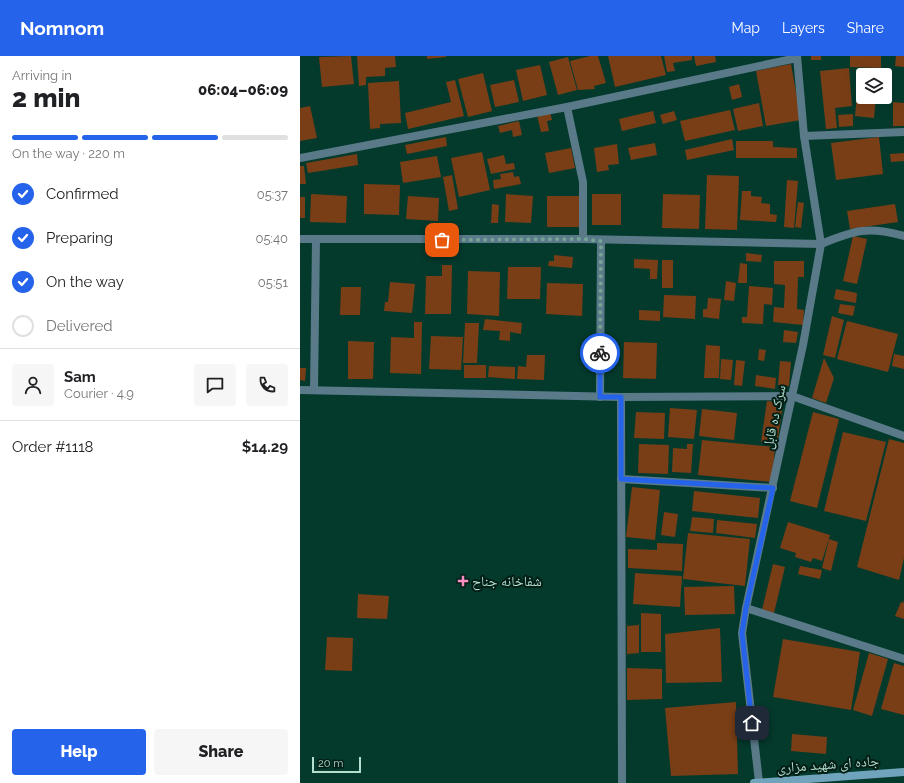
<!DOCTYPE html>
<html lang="en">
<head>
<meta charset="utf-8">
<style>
	body { margin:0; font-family:Raleway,"Noto Naskh Arabic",sans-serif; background:#f6f6f6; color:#202124; height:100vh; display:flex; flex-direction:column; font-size:15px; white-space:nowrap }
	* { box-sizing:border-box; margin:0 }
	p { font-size:13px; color:#757577 }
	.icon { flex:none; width:22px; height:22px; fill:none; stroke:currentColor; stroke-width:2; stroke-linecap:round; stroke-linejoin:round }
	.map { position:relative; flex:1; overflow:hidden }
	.panel { display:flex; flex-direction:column; background:#fff; width:300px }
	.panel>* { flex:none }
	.buttons { position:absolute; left:556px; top:12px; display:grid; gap:8px }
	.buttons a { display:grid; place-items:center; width:36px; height:36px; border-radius:4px; background:#fff; box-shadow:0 4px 16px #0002; font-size:20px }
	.scale { position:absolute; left:12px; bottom:10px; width:49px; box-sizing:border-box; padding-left:4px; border:2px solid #b4dece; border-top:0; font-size:11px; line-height:14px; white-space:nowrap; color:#b4dece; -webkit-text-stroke:3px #021e16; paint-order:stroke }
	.pin { position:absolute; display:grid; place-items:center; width:34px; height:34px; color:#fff; margin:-17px; border-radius:8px; box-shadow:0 2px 6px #0006 }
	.courier { position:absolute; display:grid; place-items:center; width:40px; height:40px; margin:-20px; border:3px solid #2563eb; border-radius:50%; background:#fff; color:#222; box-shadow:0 1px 5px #0007 }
	.overview em { font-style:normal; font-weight:800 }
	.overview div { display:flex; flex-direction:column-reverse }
	.overview { display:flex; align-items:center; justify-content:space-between; height:68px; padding:0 12px }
	h1 { font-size:26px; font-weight:800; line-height:30px }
	.bar { display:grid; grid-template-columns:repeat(4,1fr); gap:6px 4px; align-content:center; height:48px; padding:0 12px }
	.bar i { height:5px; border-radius:3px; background:#e0e0e0 }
	.bar .active { background:#2563eb }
	.bar p { grid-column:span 4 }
	.line { display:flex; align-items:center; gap:10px; padding:0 12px; border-top:1px solid #e0e0e0 }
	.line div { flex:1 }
	.round { display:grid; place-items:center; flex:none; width:42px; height:42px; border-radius:4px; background:#f6f6f6 }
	ol { padding:0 12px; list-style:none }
	li { display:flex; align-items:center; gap:12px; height:44px }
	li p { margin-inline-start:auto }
	li .icon { padding:4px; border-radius:50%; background:#2563eb; color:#fff; stroke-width:4 }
	li:last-child { color:#757577 }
	li i { width:22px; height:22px; border:2px solid #e0e0e0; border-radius:50% }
	.cta { display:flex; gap:8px; margin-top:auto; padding:8px 12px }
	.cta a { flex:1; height:46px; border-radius:4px; background:#2563eb; color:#fff; font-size:16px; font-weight:800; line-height:46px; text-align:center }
	.cta a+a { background:#f6f6f6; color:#202124 }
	header { display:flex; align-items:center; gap:24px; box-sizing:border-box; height:56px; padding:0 20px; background:#2563eb; color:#fff }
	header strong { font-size:19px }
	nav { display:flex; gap:22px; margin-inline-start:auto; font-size:14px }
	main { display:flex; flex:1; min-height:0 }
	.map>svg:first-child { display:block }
</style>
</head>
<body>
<header>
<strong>Nomnom</strong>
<nav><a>Map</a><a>Layers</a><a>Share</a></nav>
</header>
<main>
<section class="panel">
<div class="overview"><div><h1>2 min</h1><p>Arriving in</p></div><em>06:04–06:09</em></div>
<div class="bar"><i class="active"></i><i class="active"></i><i class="active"></i><i></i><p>On the way · 220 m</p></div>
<ol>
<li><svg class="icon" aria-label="check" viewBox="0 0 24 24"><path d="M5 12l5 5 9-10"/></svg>Confirmed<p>05:37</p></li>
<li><svg class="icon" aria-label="check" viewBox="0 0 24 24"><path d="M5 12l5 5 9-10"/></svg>Preparing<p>05:40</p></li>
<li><svg class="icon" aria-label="check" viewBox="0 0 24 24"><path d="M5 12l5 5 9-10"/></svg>On the way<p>05:51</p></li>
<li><i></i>Delivered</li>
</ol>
<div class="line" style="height:72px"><a class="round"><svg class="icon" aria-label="person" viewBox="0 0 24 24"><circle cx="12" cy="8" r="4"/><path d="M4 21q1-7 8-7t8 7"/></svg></a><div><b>Sam</b><p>Courier · 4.9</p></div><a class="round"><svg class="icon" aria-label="chat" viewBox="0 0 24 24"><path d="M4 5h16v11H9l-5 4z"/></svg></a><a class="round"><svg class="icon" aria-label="phone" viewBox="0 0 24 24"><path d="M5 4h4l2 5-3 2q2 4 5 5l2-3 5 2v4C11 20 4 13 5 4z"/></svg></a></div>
<div class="line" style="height:52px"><div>Order #1118</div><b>$14.29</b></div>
<div class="cta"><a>Help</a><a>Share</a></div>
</section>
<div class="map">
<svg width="604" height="727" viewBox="0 0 604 727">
	<rect width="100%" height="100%" fill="#043a2c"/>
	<!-- building -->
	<g fill="#793e16">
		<polygon points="51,0 54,28 22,31 19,1"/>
		<polygon points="57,0 95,0 96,11 85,12 85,20 66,21 66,29 59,30"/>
		<polygon points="127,0 146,0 146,1 127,3"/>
		<polygon points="290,0 298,0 306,27 294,30 295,33 278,34 270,5"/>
		<polygon points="308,0 361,0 366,19 315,31"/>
		<polygon points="364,0 392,0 392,4 373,7 375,15 367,16"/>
		<polygon points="394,0 415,0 416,6 396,10"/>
		<rect x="511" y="0" width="10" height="4"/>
		<polygon points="550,0 581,0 581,12 550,11"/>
		<polygon points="596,0 604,0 604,11 595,10"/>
		<polygon points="268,1 277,34 258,39 249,6"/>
		<polygon points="491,8 501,64 466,70 456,15"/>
		<polygon points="240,9 247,39 223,45 216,14"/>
		<polygon points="549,12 552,50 535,52 537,72 526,73 520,15"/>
		<polygon points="183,17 192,55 168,61 158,23"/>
		<polygon points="155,24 164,60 108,73 105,57 151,46 146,26"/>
		<polygon points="214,24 219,46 195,51 190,29"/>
		<polygon points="99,25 101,67 80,68 80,72 70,73 68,27"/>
		<polygon points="439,28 442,41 432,44 429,31"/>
		<polygon points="558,29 563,29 563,41 576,41 574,62 555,60"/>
		<polygon points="593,46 604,47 604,70 593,70"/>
		<polygon points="459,47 463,70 438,75 433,53"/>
		<polygon points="10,50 17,82 0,85 0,52"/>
		<polygon points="430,54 435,74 385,85 380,65"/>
		<polygon points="353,55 356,67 322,75 319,63"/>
		<polygon points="374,55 377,64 363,68 360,59"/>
		<polygon points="250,56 252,64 247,65 249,75 241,76 237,59"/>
		<polygon points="553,58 553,70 539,71 538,59"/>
		<polygon points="219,65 222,79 213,81 212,74 200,77 198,70"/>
		<polygon points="146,81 147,90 107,98 105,89"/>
		<polygon points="579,81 583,118 536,124 531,87"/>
		<polygon points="432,83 434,94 387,104 385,94"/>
		<polygon points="436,85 473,85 473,91 497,92 497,102 436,102"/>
		<polygon points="355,87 357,99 331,104 328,92"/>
		<polygon points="317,88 319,108 308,109 309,114 297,116 294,92"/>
		<polygon points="271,92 275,112 249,117 245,97"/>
		<polygon points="182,96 190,134 159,141 151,102"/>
		<polygon points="604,97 604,105 591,106 590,98"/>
		<polygon points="57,98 58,109 8,117 6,107"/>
		<polygon points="204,99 206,108 214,107 215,113 191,118 187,103"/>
		<polygon points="137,100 141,121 103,127 100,106"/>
		<polygon points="0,110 4,110 6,128 0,128"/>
		<polygon points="213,116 214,121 219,120 221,128 194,133 193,124 201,123 200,118"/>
		<polygon points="152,119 158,153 149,155 143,121"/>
		<polygon points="407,119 439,120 437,174 405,173"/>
		<polygon points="487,124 498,125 494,172 484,171"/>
		<polygon points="64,128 100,129 99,159 64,158"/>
		<polygon points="442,135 451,135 451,140 462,141 461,147 470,148 470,158 477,159 476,166 440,164"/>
		<polygon points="11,138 47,140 46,167 10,166"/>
		<polygon points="206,138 233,140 231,167 205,166"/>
		<rect x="292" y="138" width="29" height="31"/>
		<polygon points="363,138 400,139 399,173 362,172"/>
		<polygon points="108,140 139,142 138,165 106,163"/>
		<rect x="247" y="140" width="34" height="31"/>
		<rect x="0" y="141" width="5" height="21"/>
		<polygon points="498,146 504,147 501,172 495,171"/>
		<polygon points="192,148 199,149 198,167 191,167"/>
		<polygon points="595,148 598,166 550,173 547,155"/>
		<polygon points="553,180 567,183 557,228 543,225"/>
		<polygon points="446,197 462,199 461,206 446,205"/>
		<polygon points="254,199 273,201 272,212 248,210 249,205 254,205"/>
		<polygon points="334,203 358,204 357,223 350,223 350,213 334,212"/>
		<rect x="362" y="204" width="11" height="28"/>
		<polygon points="474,205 504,205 504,221 498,221 497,253 504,254 503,269 473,266 474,251 484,252 485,229 474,228"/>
		<polygon points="440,207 447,208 447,227 438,227"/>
		<polygon points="142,209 152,209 151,258 125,258 126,220 142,220"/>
		<polygon points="208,211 241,211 240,243 207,243"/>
		<polygon points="168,215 200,216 199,260 167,258"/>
		<polygon points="426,225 436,227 434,245 424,244"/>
		<polygon points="90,226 115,228 112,257 84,255 85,246 88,246"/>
		<polygon points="247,227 283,228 282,260 246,258"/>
		<polygon points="449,230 473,232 472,249 464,248 463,268 442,267 442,261 447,261"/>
		<polygon points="41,231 61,231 60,259 40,259"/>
		<polygon points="536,233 557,237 556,247 534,243"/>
		<polygon points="364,239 396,240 395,263 363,261"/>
		<polygon points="408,242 421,243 419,263 403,261 403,253 407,253"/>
		<polygon points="540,248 555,250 553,260 538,257"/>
		<polygon points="339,254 360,255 360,265 339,264"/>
		<polygon points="532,260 544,264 535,302 523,299"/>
		<polygon points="185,263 222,267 221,278 210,276 210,285 199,284 200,275 183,274"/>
		<polygon points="547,265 598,278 588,316 537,303"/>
		<polygon points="114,266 122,266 121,318 90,317 91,281 114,282"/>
		<polygon points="165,267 179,267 177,307 163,307"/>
		<polygon points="484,274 498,276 496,287 483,286"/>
		<polygon points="131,280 163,281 161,314 129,313"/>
		<polygon points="48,285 74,286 73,323 48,323"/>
		<polygon points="324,286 357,287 356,323 323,322"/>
		<polygon points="406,289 420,290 419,322 404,322"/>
		<polygon points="459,293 466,294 464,305 458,304"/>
		<polygon points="594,298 604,300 604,313 592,310"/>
		<polygon points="227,299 245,299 244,324 217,323 218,310 226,311"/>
		<polygon points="524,302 534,322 526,347 512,342"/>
		<polygon points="421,303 433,304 431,324 420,323"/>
		<polygon points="436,304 445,305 442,330 434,329"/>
		<polygon points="480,305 491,306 489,330 478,329"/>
		<rect x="164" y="309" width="22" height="13"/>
		<polygon points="189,310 215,311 215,323 188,321"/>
		<polygon points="0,312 6,312 5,325 0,324"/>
		<polygon points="456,319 476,322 475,333 455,330"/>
		<polygon points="467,345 483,347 477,389 461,386"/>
		<polygon points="370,352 397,354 394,383 368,381"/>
		<polygon points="402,353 437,357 434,384 399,380"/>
		<polygon points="336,356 365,357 364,383 334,382"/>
		<polygon points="513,356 539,363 517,452 490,445"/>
		<polygon points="543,376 586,386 566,465 524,455"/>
		<polygon points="589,383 604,387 604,502 599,524 557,511"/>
		<polygon points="402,384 475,391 472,426 398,419"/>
		<polygon points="339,388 369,389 368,418 338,417"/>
		<polygon points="387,388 393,388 391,417 372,416 373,392 387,393"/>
		<polygon points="332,431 360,434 355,484 326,481"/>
		<polygon points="394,435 460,442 458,462 392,455"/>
		<polygon points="364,456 378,458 375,481 361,479"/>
		<polygon points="392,461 414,463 413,477 390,475"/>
		<polygon points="417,464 457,468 455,482 416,477"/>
		<polygon points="488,466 530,479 522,505 513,502 511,506 495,501 496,497 480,492"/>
		<polygon points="388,477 450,483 445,530 383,523"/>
		<polygon points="529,483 538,486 531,515 522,512"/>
		<polygon points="357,487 383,488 382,515 328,512 328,493 357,494"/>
		<polygon points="473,508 485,511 474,557 462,554"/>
		<polygon points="500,510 522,514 520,523 498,518"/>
		<polygon points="335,517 382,520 380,551 333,548"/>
		<polygon points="434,530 435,558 385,559 384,531"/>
		<polygon points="58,538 89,540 87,563 57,562"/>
		<polygon points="604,544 604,563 595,560 601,546 603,547"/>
		<polygon points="341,557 361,558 361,596 341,596"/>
		<polygon points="339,569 339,597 327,598 327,570"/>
		<polygon points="420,572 422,626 366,627 365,578"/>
		<polygon points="27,581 53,582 52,615 25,614"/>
		<polygon points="483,583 560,596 551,654 473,641"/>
		<polygon points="569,597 588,603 572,660 553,654"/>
		<polygon points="594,607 604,610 604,659 581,653"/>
		<polygon points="327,612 362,613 362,643 327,644"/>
		<polygon points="436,646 438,718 371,720 365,652"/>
		<polygon points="492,678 527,681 526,698 491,695"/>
	</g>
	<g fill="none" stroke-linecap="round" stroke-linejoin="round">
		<!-- minor -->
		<g stroke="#5a7a8a" stroke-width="8">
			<polyline points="267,51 283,126 283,183"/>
			<polyline points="504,80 604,76"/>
			<polyline points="0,102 267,51 497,2"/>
			<path d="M0 183H283L521 188C555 174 568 170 604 180"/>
			<polyline points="0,334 321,341 492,340 604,380"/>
			<polyline points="14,334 16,184"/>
			<polyline points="300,341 301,185"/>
			<polyline points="321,341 322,727"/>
			<polyline points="321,423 473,432"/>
			<polyline points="446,552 604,603"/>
			<polyline points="459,726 442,577 446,552 503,289 521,188 504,80 497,0"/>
		</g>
		<!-- secondary -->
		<polyline stroke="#70a4bd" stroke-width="8" points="454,727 604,716"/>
	</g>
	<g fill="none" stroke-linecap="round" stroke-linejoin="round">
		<!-- done -->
		<polyline stroke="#76a595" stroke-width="4" stroke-dasharray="0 7.2" points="142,184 283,183 301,185 300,297"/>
		<!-- route -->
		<polyline stroke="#2563eb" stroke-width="5" points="300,297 300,341 321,341 321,423 473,432 446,552 442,577 452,667"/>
	</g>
	<!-- markers -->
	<path fill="#fb8fc4" stroke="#021e16" stroke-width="1.5" d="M161 519h4v4h4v4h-4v4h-4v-4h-4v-4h4z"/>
	<g text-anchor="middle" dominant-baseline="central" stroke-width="4" stroke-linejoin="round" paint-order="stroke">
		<!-- street labels -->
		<g font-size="14" fill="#b4dece" stroke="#021e16">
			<text transform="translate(474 361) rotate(-78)">سرک ده قابل</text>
			<text transform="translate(528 708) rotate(-4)">جاده ای شهید مزاری</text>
		</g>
		<!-- poi labels -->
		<g font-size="14" fill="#b4dece" stroke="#021e16" text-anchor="start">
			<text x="172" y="525">شفاخانه جناح</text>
		</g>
	</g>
</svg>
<div class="buttons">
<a><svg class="icon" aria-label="layers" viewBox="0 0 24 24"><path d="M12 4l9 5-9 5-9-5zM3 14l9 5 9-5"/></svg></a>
</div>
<div class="scale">20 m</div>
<div class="pin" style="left:142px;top:184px;background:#ea580c"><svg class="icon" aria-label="bag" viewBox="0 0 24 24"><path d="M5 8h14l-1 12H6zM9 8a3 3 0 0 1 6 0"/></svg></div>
<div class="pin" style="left:452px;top:667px;background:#1f2937"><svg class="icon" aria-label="home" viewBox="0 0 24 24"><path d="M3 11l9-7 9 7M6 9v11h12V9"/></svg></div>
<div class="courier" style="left:300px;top:297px"><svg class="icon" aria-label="bike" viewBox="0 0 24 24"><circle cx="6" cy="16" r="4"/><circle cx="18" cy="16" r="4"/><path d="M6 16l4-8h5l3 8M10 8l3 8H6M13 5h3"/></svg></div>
</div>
</main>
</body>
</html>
